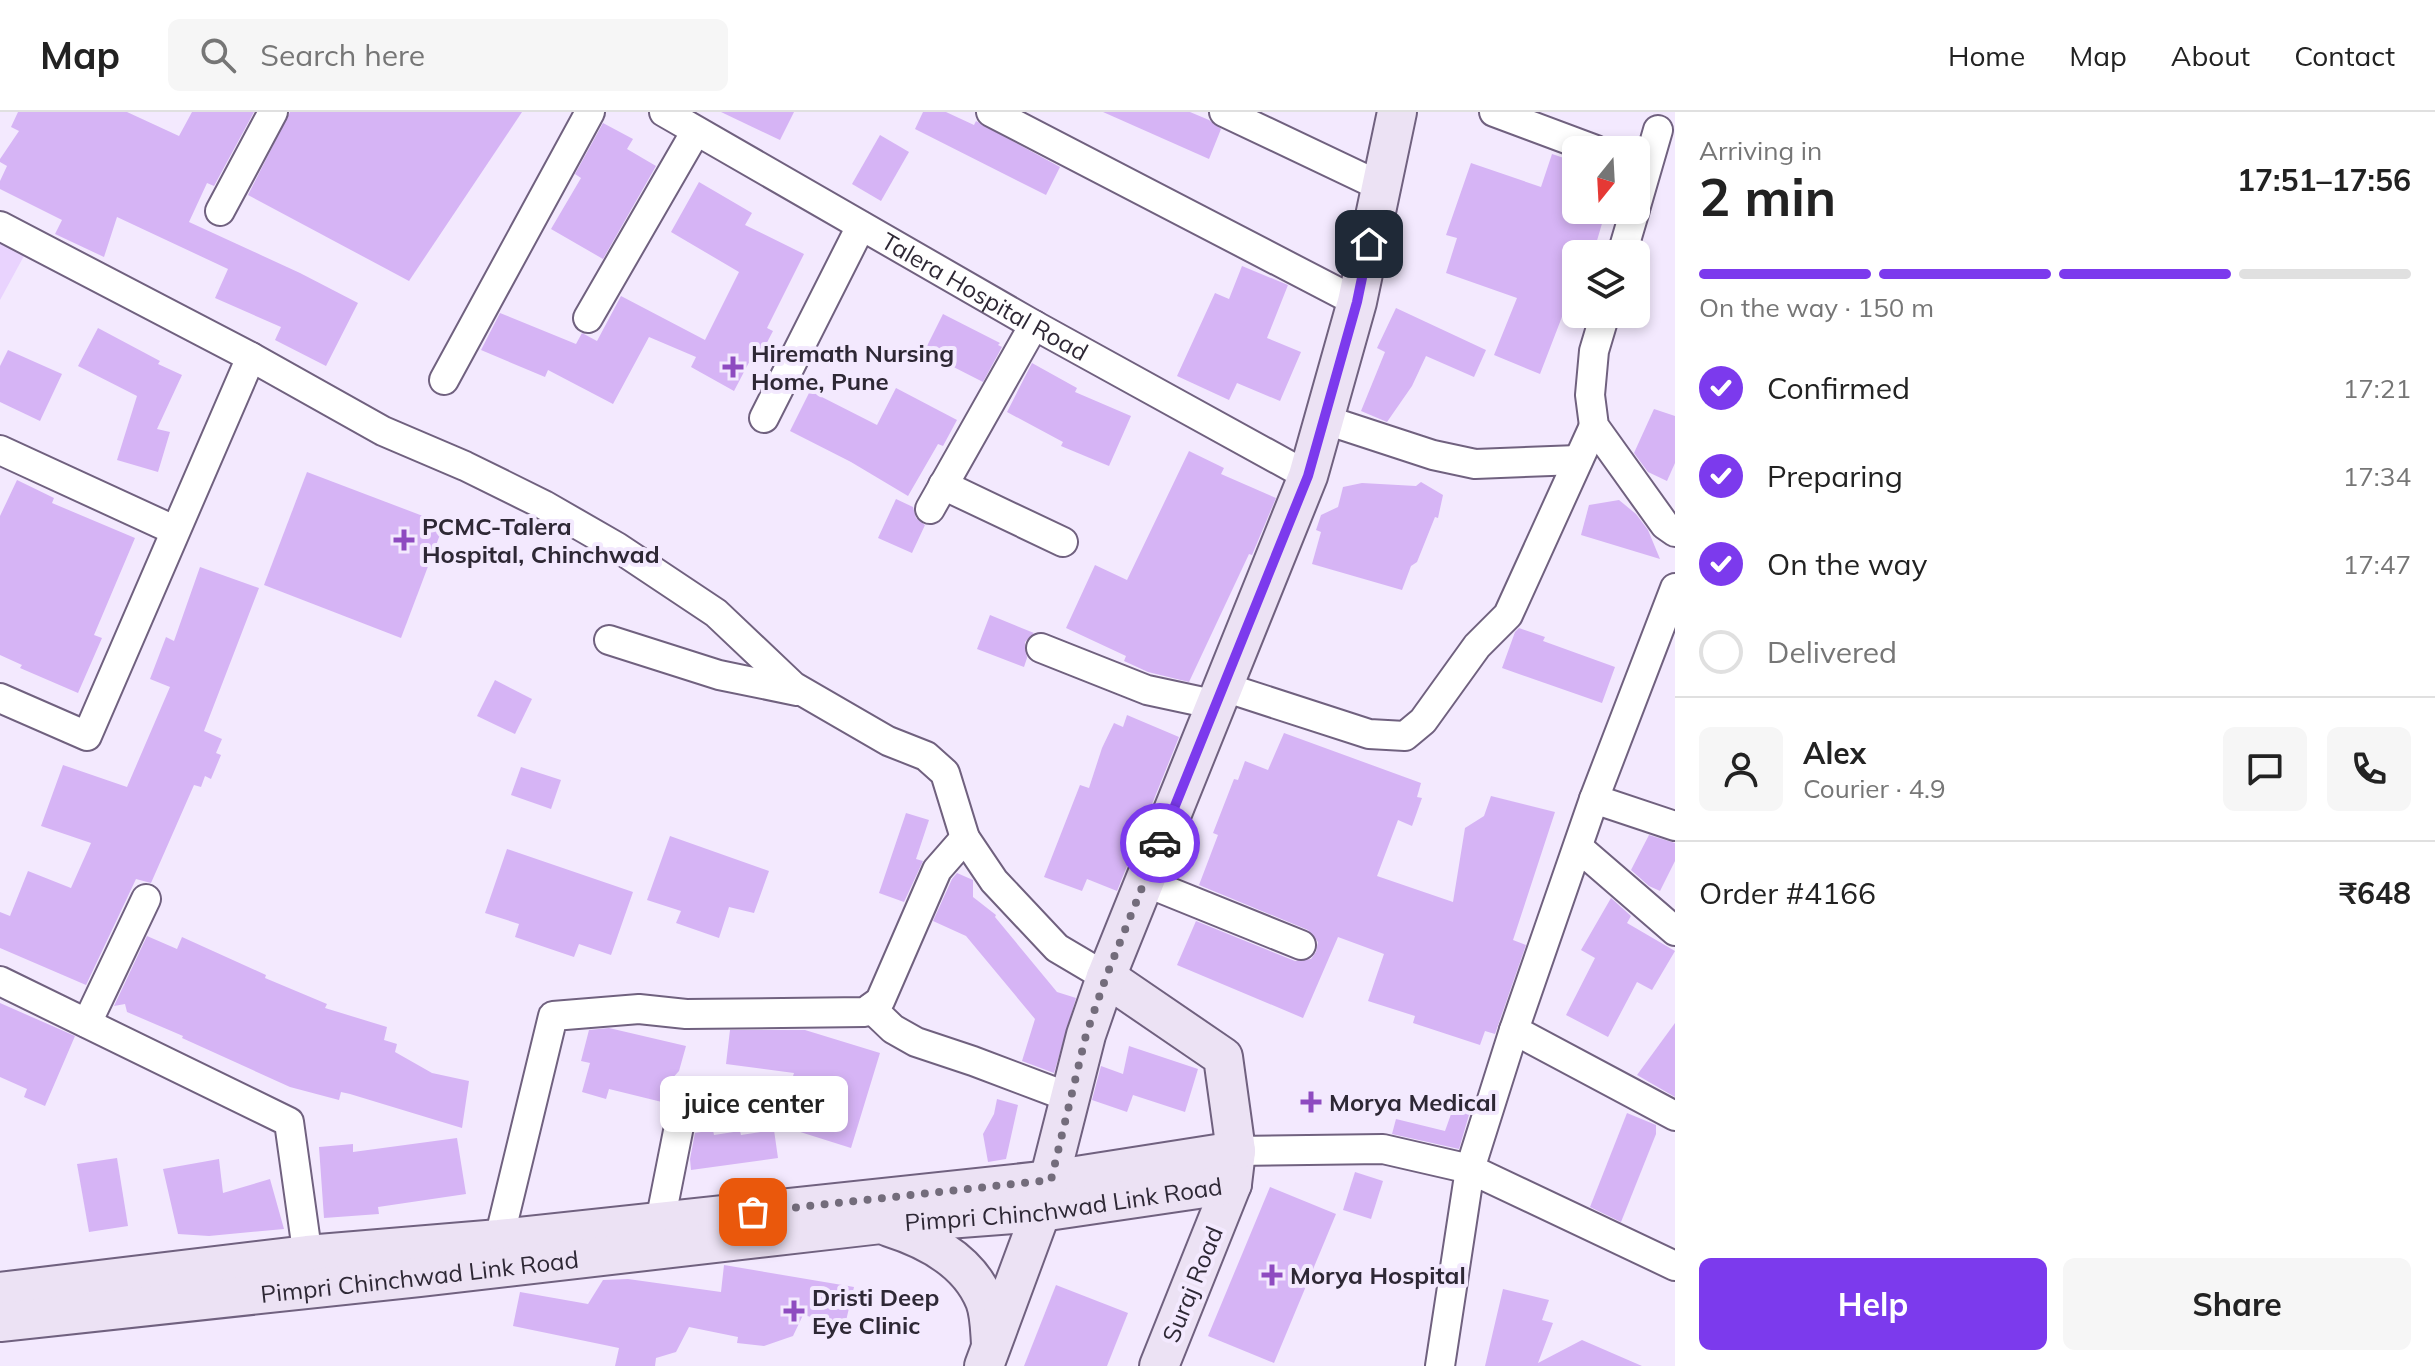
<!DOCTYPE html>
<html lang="en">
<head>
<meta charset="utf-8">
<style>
	body { margin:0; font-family:Mulish,sans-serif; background:#f6f6f6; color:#222; height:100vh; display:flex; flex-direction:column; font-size:30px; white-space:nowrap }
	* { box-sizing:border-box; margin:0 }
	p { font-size:26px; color:#767676 }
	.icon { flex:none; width:44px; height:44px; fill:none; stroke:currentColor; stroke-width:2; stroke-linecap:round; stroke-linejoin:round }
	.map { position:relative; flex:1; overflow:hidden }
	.details { display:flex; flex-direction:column; background:#fff; width:760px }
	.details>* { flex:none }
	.needle { width:52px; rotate:198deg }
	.fabs { position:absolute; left:1562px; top:24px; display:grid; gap:16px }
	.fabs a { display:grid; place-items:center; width:88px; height:88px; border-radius:12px; background:#fff; box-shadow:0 4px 12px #0003; font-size:40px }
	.pin { position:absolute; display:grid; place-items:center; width:68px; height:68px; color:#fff; margin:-34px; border-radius:16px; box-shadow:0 4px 12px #0006 }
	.courier { position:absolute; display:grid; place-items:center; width:80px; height:80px; margin:-40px; border:6px solid #7c3aed; border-radius:50%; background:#fff; color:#222; box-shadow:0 2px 10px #0007 }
	.bubble { position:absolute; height:56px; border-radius:12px; background:#fff; box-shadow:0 4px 12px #0003; font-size:26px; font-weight:700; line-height:56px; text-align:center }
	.head em { font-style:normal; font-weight:700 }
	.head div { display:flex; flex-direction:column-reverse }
	.head { display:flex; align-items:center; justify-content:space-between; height:136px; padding:0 24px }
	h1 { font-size:52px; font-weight:700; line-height:60px }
	.bar { display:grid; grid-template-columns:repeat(4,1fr); gap:12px 8px; align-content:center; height:96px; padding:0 24px }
	.bar i { height:10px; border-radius:6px; background:#e0e0e0 }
	.bar .on { background:#7c3aed }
	.bar p { grid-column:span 4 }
	.line { display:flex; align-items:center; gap:20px; padding:0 24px; border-top:2px solid #e0e0e0 }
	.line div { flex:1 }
	.round { display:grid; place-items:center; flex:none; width:84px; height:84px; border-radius:12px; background:#f6f6f6 }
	ol { padding:0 24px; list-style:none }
	li { display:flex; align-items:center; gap:24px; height:88px }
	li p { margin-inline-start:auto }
	li .icon { padding:8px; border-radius:50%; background:#7c3aed; color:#fff; stroke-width:4 }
	li:last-child { color:#767676 }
	li i { width:44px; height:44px; border:4px solid #e0e0e0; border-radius:50% }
	.primary-button { display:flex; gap:16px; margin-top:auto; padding:16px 24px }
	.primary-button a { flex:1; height:92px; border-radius:12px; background:#7c3aed; color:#fff; font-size:32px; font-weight:700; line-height:92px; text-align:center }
	.primary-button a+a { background:#f6f6f6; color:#222 }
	header { display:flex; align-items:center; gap:48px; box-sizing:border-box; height:112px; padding:0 40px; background:#fff; border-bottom:2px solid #e0e0e0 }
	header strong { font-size:38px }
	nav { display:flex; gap:44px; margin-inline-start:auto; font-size:28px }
	.search { width:560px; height:72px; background:#f6f6f6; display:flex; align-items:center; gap:20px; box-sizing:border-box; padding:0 28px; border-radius:12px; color:#767676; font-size:30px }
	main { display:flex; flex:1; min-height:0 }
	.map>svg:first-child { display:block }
</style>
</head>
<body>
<header>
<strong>Map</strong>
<div class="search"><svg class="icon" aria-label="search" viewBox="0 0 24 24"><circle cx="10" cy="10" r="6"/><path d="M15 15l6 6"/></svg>Search here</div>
<nav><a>Home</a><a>Map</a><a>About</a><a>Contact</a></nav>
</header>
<main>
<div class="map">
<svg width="1675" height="1254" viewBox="0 0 1675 1254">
	<rect width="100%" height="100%" fill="#f3e9fe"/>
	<!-- green -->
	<polygon fill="#e9d3fe" points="0,114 31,131 0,188"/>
	<!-- building -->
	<g fill="#d6b4f5">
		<polygon points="18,0 127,0 179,24 192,0 254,0 214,74 207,71 189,110 300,161 358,191 326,254 275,228 281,215 215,186 228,157 117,105 104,145 55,122 62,108 0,77 0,69 7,54 0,50 0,47 19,19 11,15"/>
		<polygon points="290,0 522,0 409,169 248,83"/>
		<polygon points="721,0 794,0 780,28"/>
		<polygon points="923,0 946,0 974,13 976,9 1060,55 1046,83 915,17"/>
		<polygon points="1103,0 1190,0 1209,8 1221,17 1209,47"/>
		<polygon points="603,11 633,27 627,37 656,54 603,147 551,117 581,66 575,62"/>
		<polygon points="880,23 909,40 881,89 852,72"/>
		<polygon points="1552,42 1576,50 1576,98 1606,98 1593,142 1576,142 1576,186 1570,184 1540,262 1494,243 1517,186 1446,161 1457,126 1446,123 1471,51 1541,75"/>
		<polygon points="699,70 752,101 745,113 804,142 767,216 773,219 762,240 756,237 734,279 691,255 696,245 649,225 613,292 548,258 545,265 481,238 500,201 576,232 582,221 597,229 621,184 705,228 739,160 671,120"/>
		<polygon points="1242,154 1288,173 1267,226 1301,240 1280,289 1237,271 1229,288 1177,264 1215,181 1229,187"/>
		<polygon points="1396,196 1486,238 1474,265 1426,244 1412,274 1387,310 1361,299 1385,240 1377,236"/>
		<polygon points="943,202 1000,231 998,233 1002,235 983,270 924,240"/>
		<polygon points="98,216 160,249 158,252 182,263 157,317 170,320 158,360 117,348 137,284 78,254"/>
		<polygon points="8,238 62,262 40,309 0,290 0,254"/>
		<polygon points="1032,251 1077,276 1075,280 1131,304 1109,354 1061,334 1063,330 1007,300"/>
		<polygon points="896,276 957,308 943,334 938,332 908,384 851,350 790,319 810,279 877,313"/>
		<polygon points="1654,297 1675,304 1675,351 1667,369 1648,360 1634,341"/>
		<polygon points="1189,339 1224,356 1221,362 1276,386 1252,443 1249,442 1189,570 1148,560 1124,549 1126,544 1066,516 1095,453 1127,468"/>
		<polygon points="307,360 444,412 401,526 264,473"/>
		<polygon points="17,368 54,386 52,391 135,426 94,523 102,526 78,581 20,556 22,553 0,543 0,404"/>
		<polygon points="1421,370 1443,383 1438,406 1435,405 1417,450 1411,454 1402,478 1312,452 1321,420 1316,418 1321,403 1338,395 1343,375 1362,371 1416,374"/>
		<polygon points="896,387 913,395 916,406 925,413 912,441 878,426"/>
		<polygon points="1619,388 1636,402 1648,418 1660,447 1581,423 1589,393"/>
		<polygon points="200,455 259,476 204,619 222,627 216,641 221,643 211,667 205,664 201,675 194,673 151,771 136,767 86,873 0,836 0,800 10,804 28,759 71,776 91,731 41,714 63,653 127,675 170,575 150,567 166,525 174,529"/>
		<polygon points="990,503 1034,521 1025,530 1027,546 1024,555 977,537"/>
		<polygon points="1519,516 1545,525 1543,529 1615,555 1602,591 1502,556 1515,520"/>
		<polygon points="495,568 532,587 515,622 477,604"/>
		<polygon points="1127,603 1179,625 1117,779 1087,767 1082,779 1044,765 1080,673 1089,676 1102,636 1114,611 1123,615"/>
		<polygon points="1284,621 1421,671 1417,685 1422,686 1412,714 1398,708 1377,764 1453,790 1465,716 1484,704 1491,684 1555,700 1513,828 1526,833 1495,922 1485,919 1480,933 1413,911 1415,904 1368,889 1384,842 1338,825 1303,906 1177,853 1196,809 1295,849 1311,847 1316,840 1318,830 1308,818 1199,773 1218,723 1213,721 1234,667 1238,668 1245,649 1268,658"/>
		<polygon points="521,655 561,668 551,697 511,683"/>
		<polygon points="906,701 929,708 916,747 923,749 904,790 879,781"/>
		<polygon points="1649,723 1675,731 1675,749 1660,779 1649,774 1631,758"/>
		<polygon points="670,724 769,759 754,801 729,795 719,826 676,811 681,799 647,788"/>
		<polygon points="507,737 633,780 611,843 579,832 574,845 515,825 519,812 485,801"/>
		<polygon points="957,761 973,768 973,785 996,803 995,805 1057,880 1076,886 1054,961 1022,949 1035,907 966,824 933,809 952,767"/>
		<polygon points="1611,786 1631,804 1627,811 1675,839 1652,878 1637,870 1608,925 1566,903 1595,846 1581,838"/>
		<polygon points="147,824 177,837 182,825 266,863 265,866 327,892 325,896 387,915 384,928 397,932 395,940 432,961 469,969 462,1016 350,982 341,980 339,988 290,975 182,926 183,924 127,900 125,892 114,894"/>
		<polygon points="0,891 75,924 45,994 24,985 27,977 0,965"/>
		<polygon points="1675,911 1675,985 1637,963"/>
		<polygon points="609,916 686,934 679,959 669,970 666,991 609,977 606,987 582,980 590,951 581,949 589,918"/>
		<polygon points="730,918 805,918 880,941 851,1036 778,1013 794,961 726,952"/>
		<polygon points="1129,934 1198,957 1185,1000 1133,983 1127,1000 1092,988 1101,954 1123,962"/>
		<polygon points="997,987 1018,993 1006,1047 988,1050 983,1022 994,1002"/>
		<polygon points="1455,991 1471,996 1459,1037 1392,1022 1396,1007 1445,1019"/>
		<polygon points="1627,1001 1656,1013 1656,1022 1621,1110 1590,1095"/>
		<polygon points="713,1018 714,1023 740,1019 741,1023 774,1018 778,1046 691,1058 690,1047 695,1021"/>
		<polygon points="457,1026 466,1082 378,1095 379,1102 324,1106 319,1035 353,1032 353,1040"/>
		<polygon points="117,1046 128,1114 89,1120 77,1052"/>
		<polygon points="219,1047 223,1081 270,1067 284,1117 209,1124 178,1122 163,1057"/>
		<polygon points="1355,1060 1383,1069 1371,1107 1343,1098"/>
		<polygon points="1270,1075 1336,1102 1274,1251 1208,1224"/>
		<polygon points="724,1153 854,1175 845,1213 803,1203 793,1224 764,1234 737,1231 738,1225 689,1215 676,1240 656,1246 655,1254 615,1254 619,1236 513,1214 520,1180 588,1192 603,1168 628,1167 721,1180"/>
		<polygon points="1056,1173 1128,1201 1107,1254 1024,1254"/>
		<polygon points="1503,1177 1549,1188 1542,1208 1553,1211 1538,1251 1582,1228 1642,1254 1485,1254"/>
	</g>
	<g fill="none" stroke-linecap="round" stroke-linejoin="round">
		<!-- minor casing -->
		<g stroke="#70617f" stroke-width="32">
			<g id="minor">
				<path id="s1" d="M664 0 1034 213 1308 364"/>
				<polyline points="991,0 1357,190"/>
				<polyline points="1224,0 1382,75"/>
				<polyline points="1494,0 1596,38"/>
				<polyline points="1636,94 1658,18"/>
				<polyline points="220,99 273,0"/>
				<polyline points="0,114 251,245 383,319 465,354 544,393 617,435 716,501 793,574 888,629 926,644 945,661 965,726 994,769 1057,836 1106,865"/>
				<polyline points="1622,142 1635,98"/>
				<polyline points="1605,202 1594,239 1590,283 1594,314 1665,413 1675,420"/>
				<polyline points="588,206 696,19"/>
				<polyline points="444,268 590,0"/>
				<polyline points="764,306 861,114"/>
				<polyline points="1323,307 1433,343 1475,352 1578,348"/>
				<polyline points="0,338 174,418"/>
				<polyline points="943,373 1063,430"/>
				<polyline points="930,397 1034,213"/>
				<polyline points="609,528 719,563 797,579"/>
				<polyline points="1041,536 1147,578 1217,593"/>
				<polyline points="1224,575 1369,622 1405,624 1423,609 1477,534 1508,503 1594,314"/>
				<polyline points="0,586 87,624 251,245"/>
				<polyline points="1594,687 1675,714"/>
				<polyline points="1579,736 1675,819"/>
				<polyline points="1145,770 1301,833"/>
				<polyline points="0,869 289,1010 310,1160"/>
				<polyline points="871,896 893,917 916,930 973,949 1071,986"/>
				<polyline points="87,911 146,787"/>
				<polyline points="1514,918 1675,1004"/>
				<polyline points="1236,1039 1383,1037 1470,1057 1675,1154"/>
				<polyline points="660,1110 681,1004"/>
				<polyline points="499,1127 553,904 639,897 686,902 865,900 880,889 937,758 965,726"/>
				<polyline points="1440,1254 1470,1057 1514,918 1594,687 1675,476"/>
			</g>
		</g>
		<!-- secondary casing -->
		<g stroke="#70617f" stroke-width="42">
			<g id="secondary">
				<polyline points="1106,865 1223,945 1236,1039 1232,1072 1159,1254"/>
				<path d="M889 1115C927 1127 969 1149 985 1189 990 1202 990 1218 991 1232"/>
				<polyline points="0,1180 307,1143 499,1127 1051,1068 1236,1039"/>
				<path id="s2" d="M0 1210 419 1165 881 1112 1041 1100 1232 1072"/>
				<polyline points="984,1254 1041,1100 1086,923 1106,865 1308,364 1357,190 1397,0"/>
			</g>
		</g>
		<!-- minor -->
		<use href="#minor" stroke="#fff" stroke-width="28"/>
		<!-- secondary -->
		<use href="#secondary" stroke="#ece2f4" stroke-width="38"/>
	</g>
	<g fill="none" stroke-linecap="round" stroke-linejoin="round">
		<!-- done -->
		<polyline stroke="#736c7b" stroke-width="8" stroke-dasharray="0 14.4" points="753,1100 1051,1068 1086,923 1106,865 1160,731"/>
		<!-- route -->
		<polyline stroke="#7c3aed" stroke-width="10" points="1160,731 1308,364 1357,190 1369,132"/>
	</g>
	<!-- markers -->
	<g fill="#8e4bc0" stroke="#f3e9fe" stroke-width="3">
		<path d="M729 243h8v8h8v8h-8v8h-8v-8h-8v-8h8z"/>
		<path d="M400 416h8v8h8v8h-8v8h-8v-8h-8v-8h8z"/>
		<path d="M1307 978h8v8h8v8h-8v8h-8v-8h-8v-8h8z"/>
		<path d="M1268 1151h8v8h8v8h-8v8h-8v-8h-8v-8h8z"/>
		<path d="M790 1187h8v8h8v8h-8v8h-8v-8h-8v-8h8z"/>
	</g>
	<g text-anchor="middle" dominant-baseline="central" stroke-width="8" stroke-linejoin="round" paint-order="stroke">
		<!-- street labels -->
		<g font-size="24" fill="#2e2835" stroke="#f3e9fe">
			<text stroke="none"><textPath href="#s1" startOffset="370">Talera Hospital Road</textPath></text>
			<text stroke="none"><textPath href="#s2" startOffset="1070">Pimpri Chinchwad Link Road</textPath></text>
			<text stroke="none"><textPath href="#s2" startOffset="422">Pimpri Chinchwad Link Road</textPath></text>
			<text transform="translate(1192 1172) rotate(-68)">Suraj Road</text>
		</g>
		<!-- poi labels -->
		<g font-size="24" font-weight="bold" fill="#2e2835" stroke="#f3e9fe" text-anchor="start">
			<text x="751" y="241">Hiremath Nursing<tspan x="751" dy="28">Home, Pune</tspan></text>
			<text x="422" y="414">PCMC-Talera<tspan x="422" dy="28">Hospital, Chinchwad</tspan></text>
			<text x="1329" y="990">Morya Medical</text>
			<text x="1290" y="1163">Morya Hospital</text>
			<text x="812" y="1185">Dristi Deep<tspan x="812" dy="28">Eye Clinic</tspan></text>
		</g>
	</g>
</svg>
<div class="fabs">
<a><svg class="needle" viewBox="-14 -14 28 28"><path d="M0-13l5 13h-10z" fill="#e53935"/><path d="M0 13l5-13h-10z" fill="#767676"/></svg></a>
<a><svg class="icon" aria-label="layers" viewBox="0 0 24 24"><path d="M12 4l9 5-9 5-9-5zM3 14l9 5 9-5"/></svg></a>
</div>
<div class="pin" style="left:753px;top:1100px;background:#ea580c"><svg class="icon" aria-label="bag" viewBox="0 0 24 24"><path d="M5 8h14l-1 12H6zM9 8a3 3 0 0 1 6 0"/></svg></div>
<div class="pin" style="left:1369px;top:132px;background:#1f2937"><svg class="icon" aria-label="home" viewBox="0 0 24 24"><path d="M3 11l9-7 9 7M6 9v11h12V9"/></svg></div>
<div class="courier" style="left:1160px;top:731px"><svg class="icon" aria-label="car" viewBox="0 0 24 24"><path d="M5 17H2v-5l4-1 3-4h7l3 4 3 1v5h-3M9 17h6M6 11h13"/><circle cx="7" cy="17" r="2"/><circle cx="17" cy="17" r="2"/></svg></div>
<div class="bubble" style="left:660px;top:964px;width:188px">juice center</div>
</div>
<section class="details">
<div class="head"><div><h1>2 min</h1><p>Arriving in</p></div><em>17:51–17:56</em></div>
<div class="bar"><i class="on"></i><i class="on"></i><i class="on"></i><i></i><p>On the way · 150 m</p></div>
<ol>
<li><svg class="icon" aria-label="check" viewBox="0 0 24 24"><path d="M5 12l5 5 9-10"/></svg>Confirmed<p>17:21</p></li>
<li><svg class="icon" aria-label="check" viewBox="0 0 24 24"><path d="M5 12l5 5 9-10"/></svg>Preparing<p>17:34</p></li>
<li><svg class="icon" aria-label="check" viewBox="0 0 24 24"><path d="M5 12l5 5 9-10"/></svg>On the way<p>17:47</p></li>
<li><i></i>Delivered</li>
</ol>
<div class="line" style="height:144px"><a class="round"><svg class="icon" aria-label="person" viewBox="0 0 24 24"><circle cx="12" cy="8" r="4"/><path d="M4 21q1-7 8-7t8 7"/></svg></a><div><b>Alex</b><p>Courier · 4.9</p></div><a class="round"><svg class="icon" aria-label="chat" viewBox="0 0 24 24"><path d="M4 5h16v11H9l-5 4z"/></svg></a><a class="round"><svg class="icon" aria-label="phone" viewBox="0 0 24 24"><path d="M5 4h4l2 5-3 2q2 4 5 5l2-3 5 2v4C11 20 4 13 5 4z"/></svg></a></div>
<div class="line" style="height:104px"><div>Order #4166</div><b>₹648</b></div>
<div class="primary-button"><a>Help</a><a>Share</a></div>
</section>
</main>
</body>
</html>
